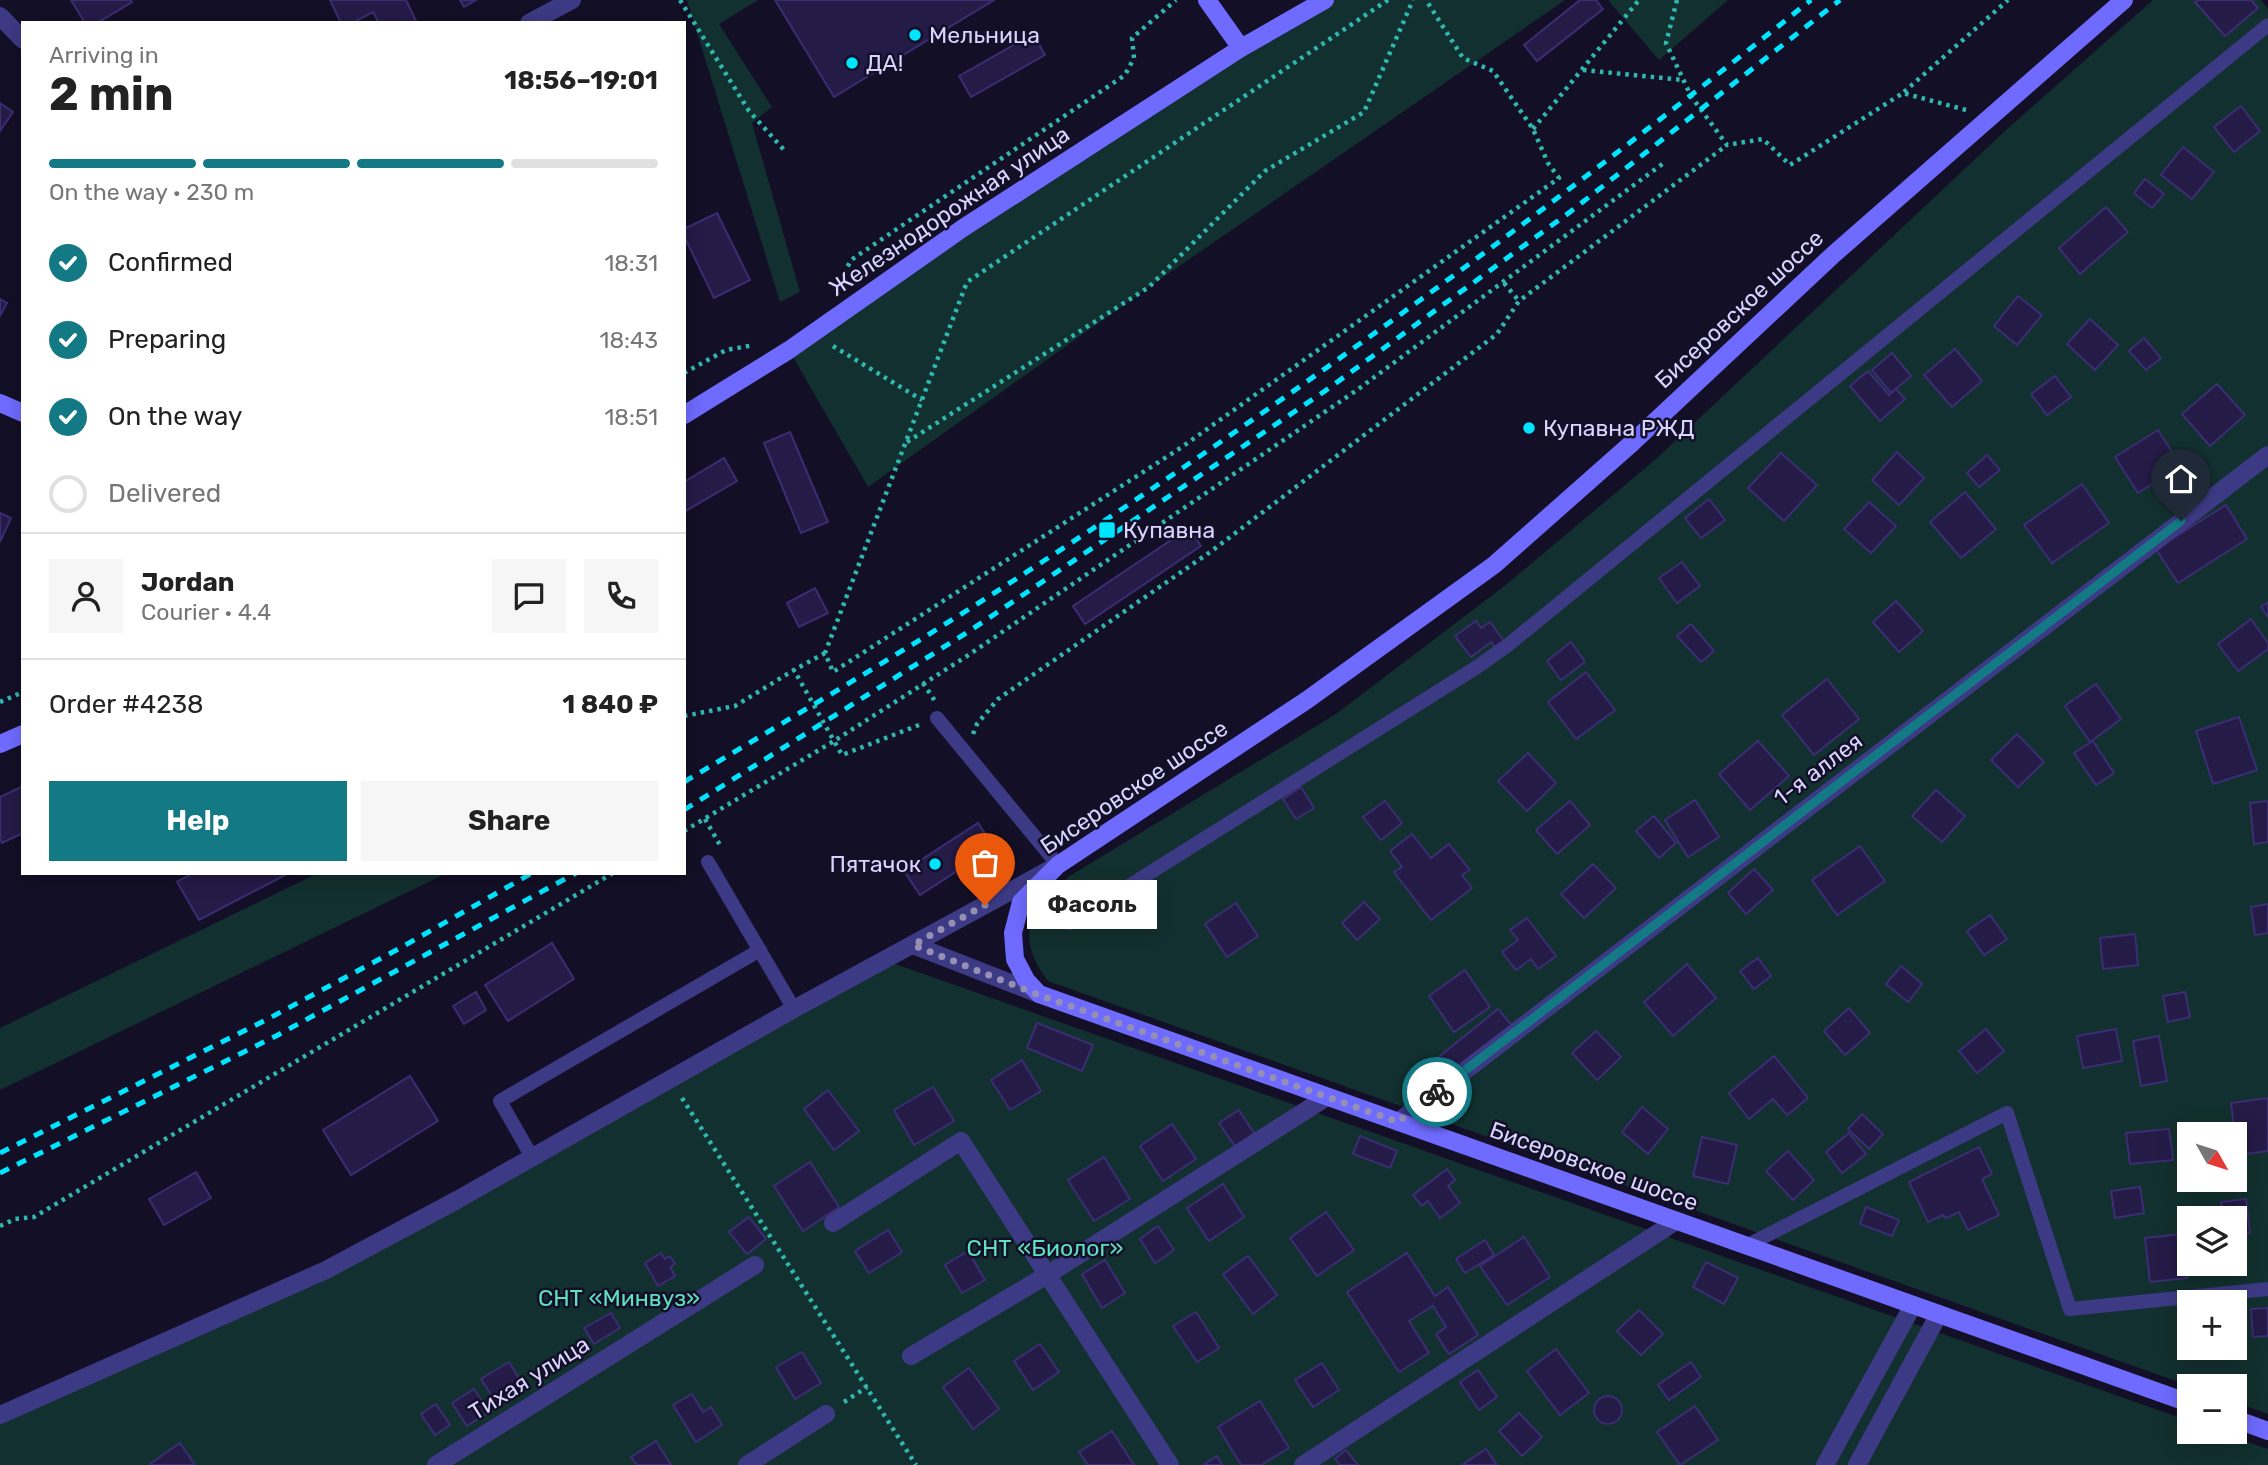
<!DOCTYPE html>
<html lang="en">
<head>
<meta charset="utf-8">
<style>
	body { margin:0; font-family:Rubik,sans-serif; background:#f6f6f6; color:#222; height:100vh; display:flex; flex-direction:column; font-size:26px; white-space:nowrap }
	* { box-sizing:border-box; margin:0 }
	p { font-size:23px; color:#767676 }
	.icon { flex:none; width:38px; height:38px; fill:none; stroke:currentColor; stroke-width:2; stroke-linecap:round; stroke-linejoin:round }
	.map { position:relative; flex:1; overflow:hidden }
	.side { position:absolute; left:21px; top:21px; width:665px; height:854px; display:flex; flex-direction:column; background:#fff; border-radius:0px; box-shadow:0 4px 18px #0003 }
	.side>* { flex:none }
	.needle { width:46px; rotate:129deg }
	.controls { position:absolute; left:2177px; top:1122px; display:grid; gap:14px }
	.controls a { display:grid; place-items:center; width:70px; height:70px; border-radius:0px; background:#fff; box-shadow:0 4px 18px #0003; font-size:35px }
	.pin { position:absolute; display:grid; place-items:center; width:60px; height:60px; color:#fff; margin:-72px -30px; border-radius:50% 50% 50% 0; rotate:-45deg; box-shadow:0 0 7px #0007 }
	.pin .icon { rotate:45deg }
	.courier { position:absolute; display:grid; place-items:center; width:70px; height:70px; margin:-35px; border:5px solid #137a85; border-radius:50%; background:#fff; color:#222; box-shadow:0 2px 9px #0007 }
	.bubble { position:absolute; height:49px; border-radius:0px; background:#fff; box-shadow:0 4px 18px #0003; font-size:23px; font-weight:700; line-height:49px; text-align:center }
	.headline em { font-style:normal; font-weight:700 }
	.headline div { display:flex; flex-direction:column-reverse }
	.headline { display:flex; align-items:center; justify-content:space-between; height:119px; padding:0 28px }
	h1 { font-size:46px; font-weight:700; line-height:52px }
	.bar { display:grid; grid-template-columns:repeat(4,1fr); gap:10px 7px; align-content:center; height:84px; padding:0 28px }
	.bar i { height:9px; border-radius:5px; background:#e0e0e0 }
	.bar .active { background:#137a85 }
	.bar p { grid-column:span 4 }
	.line { display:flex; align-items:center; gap:18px; padding:0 28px; border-top:2px solid #e0e0e0 }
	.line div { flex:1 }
	.round { display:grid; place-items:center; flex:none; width:74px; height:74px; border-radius:0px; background:#f6f6f6 }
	ol { padding:0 28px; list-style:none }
	li { display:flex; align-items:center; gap:21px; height:77px }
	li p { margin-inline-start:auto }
	li .icon { padding:7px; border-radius:50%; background:#137a85; color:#fff; stroke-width:4 }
	li:last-child { color:#767676 }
	li i { width:38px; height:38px; border:4px solid #e0e0e0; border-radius:50% }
	.action { display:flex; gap:14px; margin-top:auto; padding:14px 28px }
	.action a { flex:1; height:80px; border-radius:0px; background:#137a85; color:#fff; font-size:28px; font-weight:700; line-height:80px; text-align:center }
	.action a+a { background:#f6f6f6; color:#222 }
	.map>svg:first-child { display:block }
</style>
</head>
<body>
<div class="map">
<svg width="2268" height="1465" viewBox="0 0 2268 1465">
	<rect width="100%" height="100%" fill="#130f26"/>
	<!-- green -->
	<g fill="#12302f" fill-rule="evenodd">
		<polygon points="687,0 758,0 719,24 772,107 752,123 800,292 780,302"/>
		<polygon points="1325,0 1565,0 1149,287 868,487 789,350"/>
		<polygon points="1608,0 1728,0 1659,60"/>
		<path d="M2153 0H2261L2268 9V1414L2235 1402V1386H2190L1048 981C1032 961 1021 933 1037 909 1046 898 1059 888 1068 877L1336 714 1507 584 1656 459 2005 131ZM2189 1134H2235V1180H2189ZM2189 1218H2235V1264H2189ZM2189 1302H2235V1348H2189Z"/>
		<polygon points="318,873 447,873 0,1090 0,1028"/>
		<polygon points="884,960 2189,1421 2189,1432 2218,1432 2268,1449 2268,1465 0,1465 0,1415 326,1270"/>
	</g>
	<!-- building -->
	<g fill="#241b47" stroke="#3b2d73" stroke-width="2">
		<polygon points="71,0 131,0 132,2 97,23 85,23"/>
		<polygon points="330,0 406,0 417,23 379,23 373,12 352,23 341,23"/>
		<polygon points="460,0 476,0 464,7"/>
		<polygon points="775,0 994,0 834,97"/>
		<polygon points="1580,0 1596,0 1603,9 1537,61 1524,45"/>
		<polygon points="2197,0 2251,0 2258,8 2225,36 2195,2"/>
		<polygon points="1033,34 1045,55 971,97 959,76"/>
		<polygon points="0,103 13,112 0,131"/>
		<polygon points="2241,106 2260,131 2234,152 2214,127"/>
		<polygon points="2183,147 2214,172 2192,199 2161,175"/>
		<polygon points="2145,179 2164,194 2152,208 2134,193"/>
		<polygon points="2106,207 2128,232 2080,274 2059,248"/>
		<polygon points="717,213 750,280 714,298 684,236 684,229"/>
		<polygon points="2018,296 2042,315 2017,345 1994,326"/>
		<polygon points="0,299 7,303 0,316"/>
		<polygon points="2090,319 2118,345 2095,370 2067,344"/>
		<polygon points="2144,338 2161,358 2146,370 2129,351"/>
		<polygon points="1955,349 1982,381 1952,407 1924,375"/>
		<polygon points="1892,353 1911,376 1891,393 1872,370"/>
		<polygon points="1868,371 1889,395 1896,389 1905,399 1880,421 1850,386"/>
		<polygon points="2055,376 2071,397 2047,415 2031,394"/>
		<polygon points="2217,384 2245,415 2210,446 2182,414"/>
		<polygon points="2158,430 2181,466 2138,493 2115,457"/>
		<polygon points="790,432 828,522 801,533 764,443"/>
		<polygon points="1897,452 1924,478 1899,505 1872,480"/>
		<polygon points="1781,453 1817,485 1784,521 1748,488"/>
		<polygon points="1987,455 2000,470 1979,487 1967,473"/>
		<polygon points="724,458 737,481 684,512 684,482"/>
		<polygon points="2082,484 2109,523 2052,563 2024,525"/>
		<polygon points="1965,492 1996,529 1961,558 1930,522"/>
		<polygon points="1709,499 1725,520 1701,538 1685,518"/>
		<polygon points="1869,502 1896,526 1871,553 1844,529"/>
		<polygon points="2226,505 2247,539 2178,583 2156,549"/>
		<polygon points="0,513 11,518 0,542"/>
		<polygon points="1189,528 1201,546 1085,624 1073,606"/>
		<polygon points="1682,562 1700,586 1677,603 1659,578"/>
		<polygon points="815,588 828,613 799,627 787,603"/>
		<polygon points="1896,601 1923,631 1899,652 1873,622"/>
		<polygon points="2268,602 2268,617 2261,607"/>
		<polygon points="2251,619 2268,643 2268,649 2238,671 2218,644"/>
		<polygon points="1476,621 1481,628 1490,622 1504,641 1496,648 1491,642 1471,657 1455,636"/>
		<polygon points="1691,624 1714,651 1701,662 1677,636"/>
		<polygon points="1571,642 1585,662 1561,680 1547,661"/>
		<polygon points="1586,672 1615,710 1576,739 1548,702"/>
		<polygon points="1827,679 1859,719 1814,755 1782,715"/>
		<polygon points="2096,684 2121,719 2090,742 2065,706"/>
		<polygon points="2239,717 2257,770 2213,784 2196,731"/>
		<polygon points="2017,734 2044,762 2018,787 1991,760"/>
		<polygon points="1758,741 1789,776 1750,810 1719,774"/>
		<polygon points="2093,741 2114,773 2096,785 2074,753"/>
		<polygon points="1528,753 1556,783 1527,811 1498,781"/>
		<polygon points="23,786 23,833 2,843 0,839 0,797"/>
		<polygon points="1301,787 1314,808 1296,819 1283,799"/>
		<polygon points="1936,790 1965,816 1942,842 1912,816"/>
		<polygon points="1695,800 1719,837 1688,857 1665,820"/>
		<polygon points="1385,801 1402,823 1381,840 1363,817"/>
		<polygon points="1570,801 1590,825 1557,854 1536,830"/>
		<polygon points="2268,801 2268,842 2254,844 2250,803"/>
		<polygon points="1654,816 1676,843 1659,858 1636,831"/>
		<polygon points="978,823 994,847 920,895 904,871"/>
		<polygon points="1412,834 1431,858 1449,844 1470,870 1462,875 1472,888 1431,920 1394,872 1402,867 1390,851"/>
		<polygon points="1860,846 1885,881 1837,915 1812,880"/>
		<polygon points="1593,864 1616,888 1584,918 1561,894"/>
		<polygon points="1754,869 1773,890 1746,914 1728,893"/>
		<polygon points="193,873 289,873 199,920 177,882"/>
		<polygon points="1364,902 1380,919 1357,940 1342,923"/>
		<polygon points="1236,903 1258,936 1227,957 1205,924"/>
		<polygon points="2268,904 2268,933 2255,935 2251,907"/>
		<polygon points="1990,915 2007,939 1984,955 1967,931"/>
		<polygon points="1527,918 1556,956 1538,969 1531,959 1516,970 1502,952 1518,940 1510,930"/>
		<polygon points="2135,934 2138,965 2103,969 2100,938"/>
		<polygon points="552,943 574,979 508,1021 485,985"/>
		<polygon points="1758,958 1771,976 1754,989 1740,971"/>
		<polygon points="1687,964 1716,998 1673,1036 1644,1002"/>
		<polygon points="1901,966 1922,984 1908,1002 1886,984"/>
		<polygon points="1465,970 1490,1007 1454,1032 1429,996"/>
		<polygon points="476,992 486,1010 464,1024 453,1006"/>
		<polygon points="2185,992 2190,1017 2168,1022 2163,996"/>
		<polygon points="1849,1008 1870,1033 1845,1055 1824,1031"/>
		<polygon points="1498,1009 1513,1027 1449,1078 1435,1060"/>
		<polygon points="1037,1023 1093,1045 1082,1071 1027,1048"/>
		<polygon points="1986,1029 2004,1051 1977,1073 1959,1051"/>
		<polygon points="2116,1029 2122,1061 2083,1068 2077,1036"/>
		<polygon points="1596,1031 1621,1057 1597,1080 1572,1053"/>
		<polygon points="2159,1036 2167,1081 2141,1086 2133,1041"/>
		<polygon points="1774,1056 1808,1098 1787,1115 1773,1099 1749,1119 1729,1093"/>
		<polygon points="1022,1060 1041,1091 1010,1110 991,1080"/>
		<polygon points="410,1076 438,1121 351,1175 323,1130"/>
		<polygon points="933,1087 954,1121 914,1145 894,1110"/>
		<polygon points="828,1090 859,1131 834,1150 804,1109"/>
		<polygon points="2268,1098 2268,1151 2238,1155 2231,1103"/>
		<polygon points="1642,1107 1668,1129 1648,1154 1622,1132"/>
		<polygon points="1239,1110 1255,1135 1236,1148 1219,1123"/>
		<polygon points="1862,1114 1883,1134 1869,1149 1848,1129"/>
		<polygon points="1172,1124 1196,1159 1163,1181 1140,1146"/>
		<polygon points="2169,1129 2173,1160 2130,1164 2126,1133"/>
		<polygon points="1849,1133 1866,1154 1842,1173 1826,1152"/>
		<polygon points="1360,1136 1397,1151 1390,1168 1353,1154"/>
		<polygon points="1702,1137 1737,1145 1728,1184 1693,1176"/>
		<polygon points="1979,1147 1992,1174 1982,1179 1999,1215 1968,1230 1959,1212 1946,1218 1943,1215 1928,1222 1909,1182"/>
		<polygon points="1788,1151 1814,1180 1793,1200 1766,1171"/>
		<polygon points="1104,1157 1130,1199 1094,1221 1068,1180"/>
		<polygon points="810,1162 839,1207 803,1231 774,1186"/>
		<polygon points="1447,1169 1455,1180 1448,1186 1460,1203 1440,1218 1428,1201 1422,1206 1413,1195"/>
		<polygon points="196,1172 211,1198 164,1225 149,1199"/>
		<polygon points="1223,1184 1244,1217 1209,1241 1187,1208"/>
		<polygon points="2140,1187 2144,1213 2115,1218 2111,1191"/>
		<polygon points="2246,1199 2250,1233 2235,1234 2235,1218 2223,1218 2221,1202"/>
		<polygon points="1866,1207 1899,1220 1892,1236 1860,1224"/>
		<polygon points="1326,1212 1354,1250 1317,1276 1290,1238"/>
		<polygon points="749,1217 766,1239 747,1254 729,1232"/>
		<polygon points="1158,1226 1174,1250 1155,1263 1140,1239"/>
		<polygon points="888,1230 902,1252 869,1273 855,1251"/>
		<polygon points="2182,1234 2187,1278 2150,1282 2145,1238"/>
		<polygon points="1524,1237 1550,1277 1507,1305 1480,1266"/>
		<polygon points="1485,1240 1494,1255 1465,1273 1456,1259"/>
		<polygon points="968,1251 985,1280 962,1293 945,1265"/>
		<polygon points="661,1253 665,1259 670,1256 675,1264 670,1267 675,1276 658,1286 645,1263"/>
		<polygon points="1407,1253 1435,1296 1448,1287 1478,1335 1449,1354 1436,1334 1446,1327 1433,1306 1409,1321 1429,1353 1399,1372 1347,1292"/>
		<polygon points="1248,1256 1277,1295 1253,1314 1223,1274"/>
		<polygon points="1105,1260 1125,1293 1102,1308 1082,1274"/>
		<polygon points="1706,1262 1738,1278 1724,1304 1693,1287"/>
		<polygon points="2268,1308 2268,1336 2253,1337 2251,1309"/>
		<polygon points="1639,1310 1663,1334 1641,1355 1617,1331"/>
		<polygon points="1196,1312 1219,1348 1197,1362 1173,1326"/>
		<polygon points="611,1313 620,1328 594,1344 584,1328"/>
		<polygon points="1040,1344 1059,1372 1033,1390 1014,1361"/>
		<polygon points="1556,1349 1589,1393 1560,1415 1527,1371"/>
		<polygon points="802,1352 821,1383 795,1399 776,1367"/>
		<polygon points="509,1362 525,1388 498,1405 481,1379"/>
		<polygon points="1691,1362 1701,1377 1669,1400 1658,1385"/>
		<polygon points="1322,1363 1339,1390 1313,1407 1295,1380"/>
		<polygon points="969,1368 999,1409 973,1429 943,1387"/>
		<polygon points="1478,1370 1497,1397 1479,1410 1460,1382"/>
		<polygon points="474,1389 489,1412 467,1426 452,1403"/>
		<polygon points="692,1394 703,1412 711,1407 722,1425 696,1442 673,1405"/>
		<circle cx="1608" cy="1410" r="14"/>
		<polygon points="1260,1401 1289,1448 1261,1465 1241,1465 1218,1427"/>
		<polygon points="436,1404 450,1425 435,1435 421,1414"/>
		<polygon points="1695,1406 1718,1440 1680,1465 1657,1432"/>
		<polygon points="1519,1413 1542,1437 1522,1456 1499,1431"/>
		<polygon points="1112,1431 1134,1465 1088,1465 1079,1452"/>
		<polygon points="656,1441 671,1465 637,1465 631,1457"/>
		<polygon points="180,1443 195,1465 151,1465 150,1464"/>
		<polygon points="1486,1449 1497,1465 1462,1465"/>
		<polygon points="1346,1450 1358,1465 1340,1465 1335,1459"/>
		<polygon points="1217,1456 1222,1465 1203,1465"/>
	</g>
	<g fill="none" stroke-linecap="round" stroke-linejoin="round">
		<!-- path -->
		<g stroke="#2fb8b0" stroke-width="4.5" stroke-dasharray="3.5 5" stroke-linecap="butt">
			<polyline points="680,0 749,111 785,151"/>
			<polyline points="1388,0 967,282 825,653 833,672 1182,447 1559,178 1548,163 1533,129 1493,71 1463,58 1426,0"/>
			<polyline points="1677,0 1666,43 1691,96 1727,145 1763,139 1790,165 1903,93 1966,110"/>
			<polyline points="1583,70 1683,80"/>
			<polyline points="1904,92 2008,0"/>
			<polyline points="1533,129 1639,0"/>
			<polyline points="1504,283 1519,301"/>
			<polyline points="836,289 851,260 1125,75 1134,58 1132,38 1176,0"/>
			<polyline points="833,346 922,400"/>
			<polyline points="684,373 726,350 754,345"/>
			<polyline points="907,442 1149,287 1265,171 1364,112 1413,0"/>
			<polyline points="923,683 935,701"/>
			<polyline points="0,702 23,692"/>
			<polyline points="684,716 735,706 794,670 825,653"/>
			<polyline points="919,725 842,755 834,741 967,656 1357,390 1665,162"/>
			<polyline points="973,734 977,724 998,699 1213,550 1497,334 1519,301 1727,145"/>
			<polyline points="705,819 720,845"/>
			<polyline points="684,831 834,741 794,670"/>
			<polyline points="682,1098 916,1465"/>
			<polyline points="0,1226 15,1219 34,1217 613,873"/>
			<polyline points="844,1402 867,1387"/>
		</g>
		<!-- lane -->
		<g stroke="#3d3a85" stroke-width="14">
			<polyline points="937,718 1058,865"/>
			<polyline points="708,862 794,1009"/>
			<polyline points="1070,923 1477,667 1508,645 2268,25"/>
			<polyline points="532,1157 500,1101 760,950"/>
			<polyline points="1746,1246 2007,1113 2070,1309 2268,1289"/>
		</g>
		<!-- street -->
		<g stroke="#3d3a85" stroke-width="18">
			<polyline points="0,16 23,40"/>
			<polyline points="529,23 572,0"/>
			<polyline points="913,945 1039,994"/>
			<polyline points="1398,1122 2268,455"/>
			<polyline points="833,1223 961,1141 1170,1465"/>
			<polyline points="911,1356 1047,1275 1327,1097"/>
			<polyline points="0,1415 326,1270 457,1200 794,1009 1049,870"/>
			<polyline points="436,1465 755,1265"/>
			<polyline points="747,1465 826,1414"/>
			<polyline points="1303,1465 1676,1221"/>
			<polyline points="1825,1465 1913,1305"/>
			<polyline points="1857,1465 1939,1314"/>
		</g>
		<!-- secondary -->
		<g stroke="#6f6bff" stroke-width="18">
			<polyline points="1207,0 1241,48"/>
			<polyline points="2124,0 1834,254 1632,443 1494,565 1307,700 1058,865 1021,902 1013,933 1015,959 1026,980 1039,994 2189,1403"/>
			<polyline points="0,403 23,413"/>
			<polyline points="684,415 789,350 963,228 1241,48 1325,0"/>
			<polyline points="0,744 23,734"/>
			<polyline points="2235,1419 2268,1431"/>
		</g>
		<!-- rail -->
		<g stroke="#00e5ff" stroke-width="5" stroke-dasharray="10 9" stroke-linecap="butt">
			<path d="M684 782C796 715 910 648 1019 577 1293 399 1556 205 1811 0"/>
			<polyline points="684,810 971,630 1325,391 1570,212 1840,0"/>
			<polyline points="0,1153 266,1020 402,947 532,873"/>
			<polyline points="0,1173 276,1036 576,873"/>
		</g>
	</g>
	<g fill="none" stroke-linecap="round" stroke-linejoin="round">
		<!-- done -->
		<polyline stroke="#948fb3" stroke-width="7" stroke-dasharray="0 12.6" points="985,905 913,945 1039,995 1398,1122 1437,1092"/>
		<!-- route -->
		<polyline stroke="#137a85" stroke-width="9" points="1437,1092 2181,521"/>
	</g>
	<!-- markers -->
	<g fill="#00e5ff" stroke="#130f26" stroke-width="2.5">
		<circle cx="915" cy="35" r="7"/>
		<circle cx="852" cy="63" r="7"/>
		<circle cx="1529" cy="428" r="7"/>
		<rect x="1098" y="521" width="18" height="18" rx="3.5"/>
		<circle cx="935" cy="864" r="7"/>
	</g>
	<g text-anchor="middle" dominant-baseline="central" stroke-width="5" stroke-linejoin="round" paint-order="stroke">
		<!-- poi labels -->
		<g font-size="23" fill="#d9d4ff" stroke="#130f26" text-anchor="start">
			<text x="929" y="35">Мельница</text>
			<text x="866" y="63">ДА!</text>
			<text x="1543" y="428">Купавна РЖД</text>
			<text x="1123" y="530">Купавна</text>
			<text x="921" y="864" text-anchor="end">Пятачок</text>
		</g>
		<!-- street labels -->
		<g font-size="23" fill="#d9d4ff" stroke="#130f26">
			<text transform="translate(949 211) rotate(-34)">Железнодорожная улица</text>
			<text transform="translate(1739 309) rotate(-43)">Бисеровское шоссе</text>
			<text transform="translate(1818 769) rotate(-37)">1-я аллея</text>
			<text transform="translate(1134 787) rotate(-34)">Бисеровское шоссе</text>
			<text transform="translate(1594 1166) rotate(20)">Бисеровское шоссе</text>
			<text transform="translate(529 1378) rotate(-32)">Тихая улица</text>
		</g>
		<!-- park labels -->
		<g font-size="23" fill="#5fe0c0" stroke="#130f26">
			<text x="1045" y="1248">СНТ «Биолог»</text>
			<text x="619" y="1298">СНТ «Минвуз»</text>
		</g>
	</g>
</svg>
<div class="controls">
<a><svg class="needle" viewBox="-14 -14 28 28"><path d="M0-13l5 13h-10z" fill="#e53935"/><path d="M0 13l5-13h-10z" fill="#767676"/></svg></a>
<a><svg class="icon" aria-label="layers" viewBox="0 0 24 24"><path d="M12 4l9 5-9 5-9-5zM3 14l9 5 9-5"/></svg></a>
<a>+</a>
<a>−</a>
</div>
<div class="pin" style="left:985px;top:905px;background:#ea580c"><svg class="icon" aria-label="bag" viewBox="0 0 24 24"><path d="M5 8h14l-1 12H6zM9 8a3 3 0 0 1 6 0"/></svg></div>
<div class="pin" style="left:2181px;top:521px;background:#1f2937"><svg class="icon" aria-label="home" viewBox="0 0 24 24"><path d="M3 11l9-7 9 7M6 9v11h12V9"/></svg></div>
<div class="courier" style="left:1437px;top:1092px"><svg class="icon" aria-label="bike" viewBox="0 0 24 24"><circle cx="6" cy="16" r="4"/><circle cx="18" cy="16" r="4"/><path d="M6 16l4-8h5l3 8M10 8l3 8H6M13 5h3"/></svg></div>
<div class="bubble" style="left:1027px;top:880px;width:130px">Фасоль</div>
<section class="side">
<div class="headline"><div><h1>2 min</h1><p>Arriving in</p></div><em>18:56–19:01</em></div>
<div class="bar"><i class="active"></i><i class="active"></i><i class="active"></i><i></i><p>On the way · 230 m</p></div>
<ol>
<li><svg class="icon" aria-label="check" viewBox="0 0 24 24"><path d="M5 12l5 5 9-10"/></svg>Confirmed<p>18:31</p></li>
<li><svg class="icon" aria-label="check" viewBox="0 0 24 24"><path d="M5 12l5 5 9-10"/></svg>Preparing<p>18:43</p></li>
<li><svg class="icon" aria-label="check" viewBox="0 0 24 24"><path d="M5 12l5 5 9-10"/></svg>On the way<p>18:51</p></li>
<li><i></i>Delivered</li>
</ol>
<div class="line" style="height:126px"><a class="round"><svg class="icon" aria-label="person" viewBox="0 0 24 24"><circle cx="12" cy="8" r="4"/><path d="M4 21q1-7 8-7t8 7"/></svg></a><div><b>Jordan</b><p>Courier · 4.4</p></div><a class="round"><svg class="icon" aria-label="chat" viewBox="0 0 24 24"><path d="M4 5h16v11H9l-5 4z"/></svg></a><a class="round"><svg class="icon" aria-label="phone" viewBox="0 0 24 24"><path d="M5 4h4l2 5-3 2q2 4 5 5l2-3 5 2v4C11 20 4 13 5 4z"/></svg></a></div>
<div class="line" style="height:91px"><div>Order #4238</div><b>1 840 ₽</b></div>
<div class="action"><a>Help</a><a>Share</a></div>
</section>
</div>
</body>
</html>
